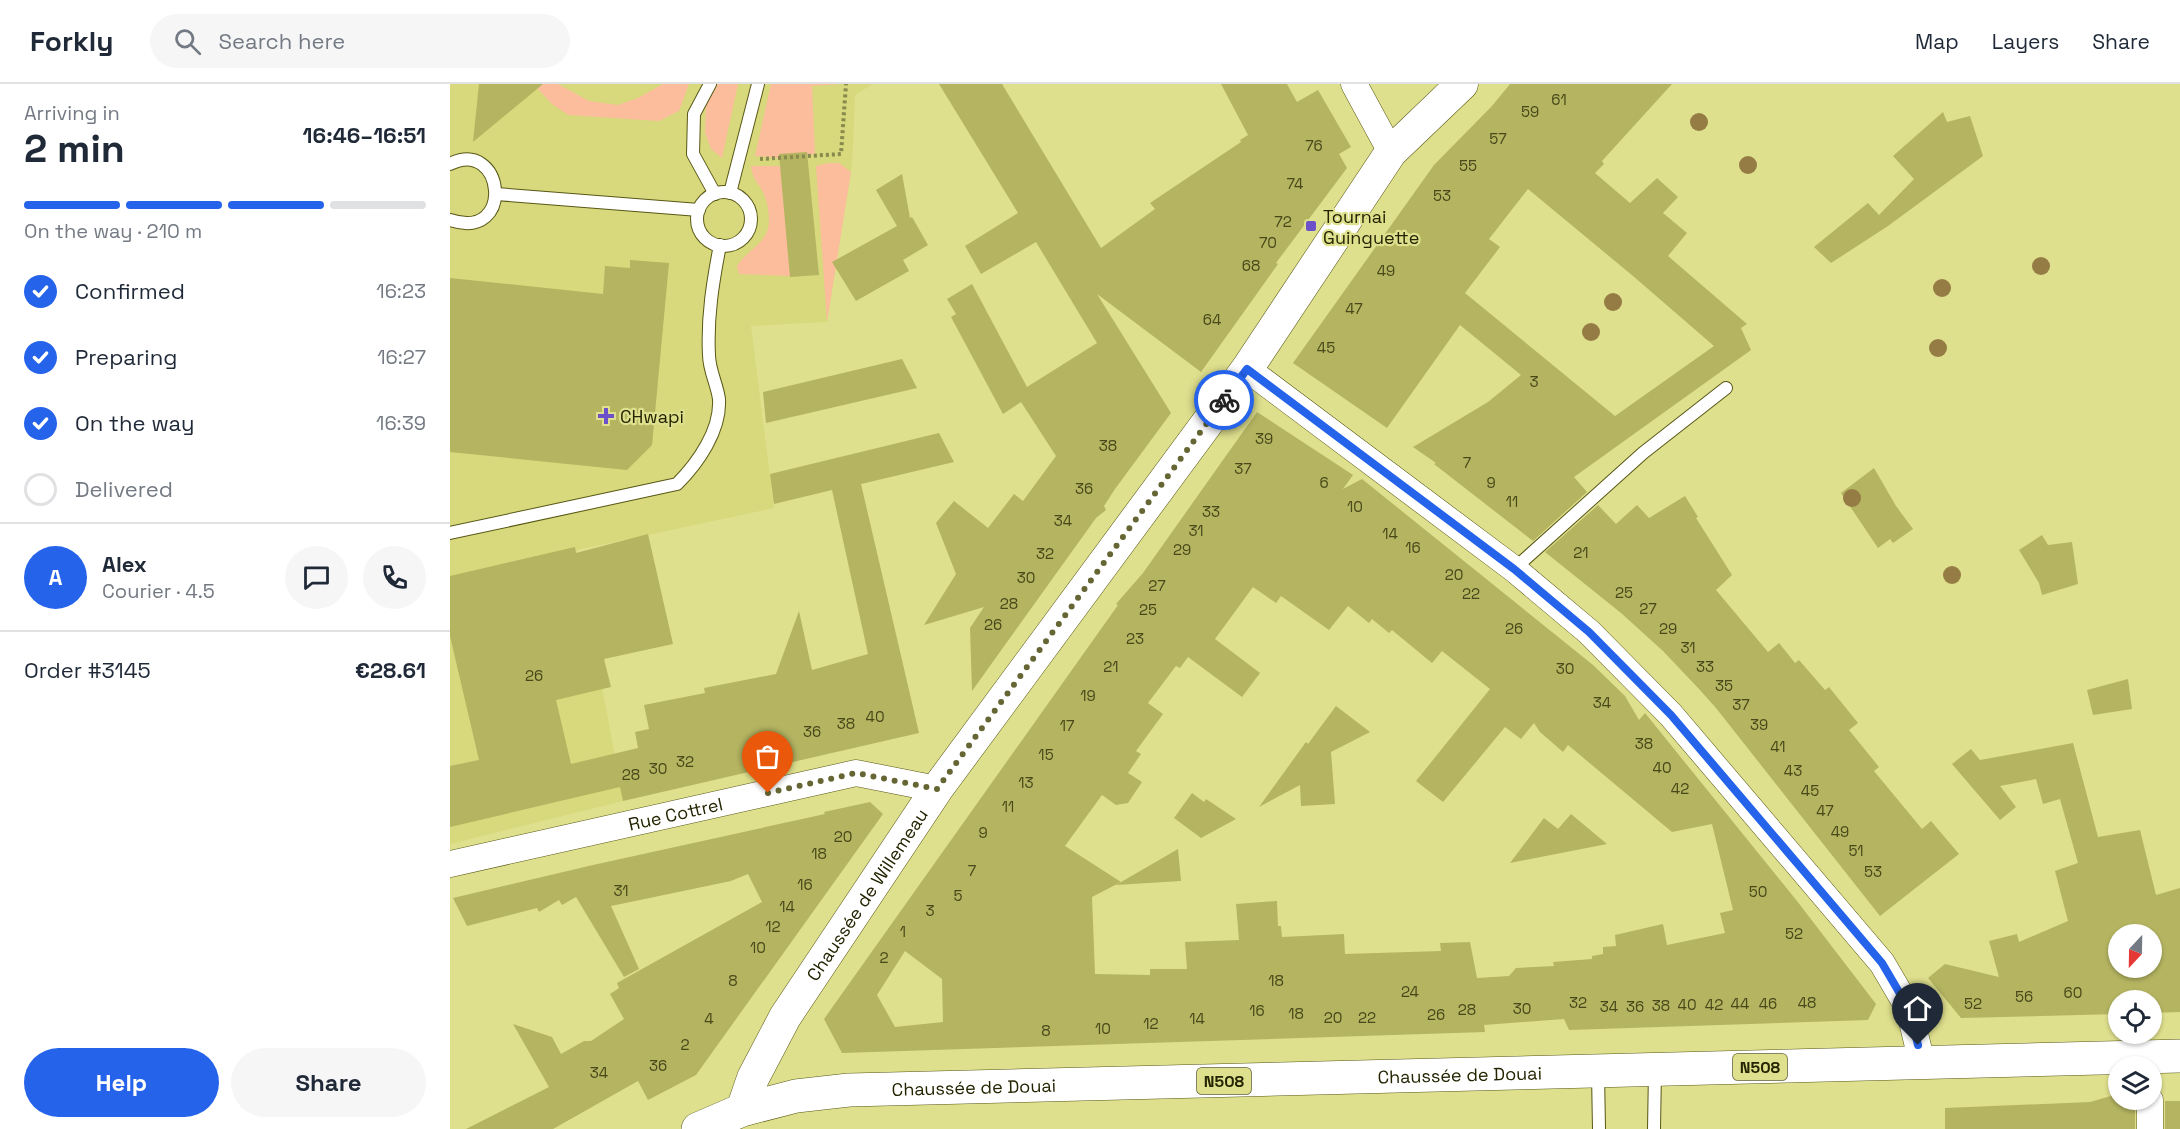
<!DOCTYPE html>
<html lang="en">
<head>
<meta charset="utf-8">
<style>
	body { margin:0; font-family:"Space Grotesk",sans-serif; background:#f6f6f7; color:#1f2937; height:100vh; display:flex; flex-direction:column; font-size:22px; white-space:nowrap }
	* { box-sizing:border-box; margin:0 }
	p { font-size:20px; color:#747a83 }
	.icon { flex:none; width:33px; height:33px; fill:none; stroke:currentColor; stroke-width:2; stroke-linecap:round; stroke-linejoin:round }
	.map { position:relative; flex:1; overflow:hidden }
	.side { display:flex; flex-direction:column; background:#fff; width:450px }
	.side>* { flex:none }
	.needle { width:39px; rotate:202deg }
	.controls { position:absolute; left:1658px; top:840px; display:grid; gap:12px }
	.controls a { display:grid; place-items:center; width:54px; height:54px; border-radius:50%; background:#fff; box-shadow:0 2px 4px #0004; font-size:30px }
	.pin { position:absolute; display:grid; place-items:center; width:51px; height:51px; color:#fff; margin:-62px -26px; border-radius:50% 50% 50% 0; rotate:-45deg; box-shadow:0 0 6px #0007 }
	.pin .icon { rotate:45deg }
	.courier { position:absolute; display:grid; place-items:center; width:60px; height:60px; margin:-30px; border:4px solid #2563eb; border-radius:50%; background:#fff; color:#222; box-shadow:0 2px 8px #0007 }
	.headline em { font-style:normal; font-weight:800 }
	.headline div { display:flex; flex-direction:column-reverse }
	.headline { display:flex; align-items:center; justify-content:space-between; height:102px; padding:0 24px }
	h1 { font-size:39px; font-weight:800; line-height:45px }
	.bar { display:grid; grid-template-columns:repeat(4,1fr); gap:9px 6px; align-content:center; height:72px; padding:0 24px }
	.bar i { height:8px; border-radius:4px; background:#e0e1e3 }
	.bar .active { background:#2563eb }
	.bar p { grid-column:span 4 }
	.line { display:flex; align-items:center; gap:15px; padding:0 24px; border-top:2px solid #e0e1e3 }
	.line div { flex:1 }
	.round { display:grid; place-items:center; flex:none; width:63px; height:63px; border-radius:32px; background:#f6f6f7 }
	ol { padding:0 24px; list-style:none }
	li { display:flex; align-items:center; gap:18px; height:66px }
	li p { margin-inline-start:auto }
	li .icon { padding:6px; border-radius:50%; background:#2563eb; color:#fff; stroke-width:4 }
	li:last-child { color:#747a83 }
	li i { width:33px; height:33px; border:3px solid #e0e1e3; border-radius:50% }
	.button { display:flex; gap:12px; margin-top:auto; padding:12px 24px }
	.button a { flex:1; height:69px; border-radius:36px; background:#2563eb; color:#fff; font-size:24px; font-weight:800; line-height:69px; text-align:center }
	.button a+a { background:#f6f6f7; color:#1f2937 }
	header { display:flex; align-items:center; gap:36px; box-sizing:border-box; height:84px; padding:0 30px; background:#fff; border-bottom:2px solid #e0e1e3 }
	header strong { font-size:28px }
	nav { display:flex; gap:33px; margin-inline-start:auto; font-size:21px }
	.search { width:420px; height:54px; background:#f6f6f7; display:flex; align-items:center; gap:15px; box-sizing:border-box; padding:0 21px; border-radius:33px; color:#747a83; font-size:22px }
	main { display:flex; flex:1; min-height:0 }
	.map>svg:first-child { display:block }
</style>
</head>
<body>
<header>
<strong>Forkly</strong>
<div class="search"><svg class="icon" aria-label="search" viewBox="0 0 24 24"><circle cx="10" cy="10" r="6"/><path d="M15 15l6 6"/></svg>Search here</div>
<nav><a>Map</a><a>Layers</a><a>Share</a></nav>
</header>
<main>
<section class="side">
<div class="headline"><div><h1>2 min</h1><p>Arriving in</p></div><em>16:46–16:51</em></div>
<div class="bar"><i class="active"></i><i class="active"></i><i class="active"></i><i></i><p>On the way · 210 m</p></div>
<ol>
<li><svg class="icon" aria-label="check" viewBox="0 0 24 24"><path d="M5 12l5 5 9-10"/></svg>Confirmed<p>16:23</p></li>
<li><svg class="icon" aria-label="check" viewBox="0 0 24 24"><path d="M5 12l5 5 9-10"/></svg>Preparing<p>16:27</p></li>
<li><svg class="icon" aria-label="check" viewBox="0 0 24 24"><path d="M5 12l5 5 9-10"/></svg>On the way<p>16:39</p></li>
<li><i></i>Delivered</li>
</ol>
<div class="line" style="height:108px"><b class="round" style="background:#2563eb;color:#fff">A</b><div><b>Alex</b><p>Courier · 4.5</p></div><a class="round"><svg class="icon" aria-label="chat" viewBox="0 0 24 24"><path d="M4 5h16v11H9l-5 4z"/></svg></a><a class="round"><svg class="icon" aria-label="phone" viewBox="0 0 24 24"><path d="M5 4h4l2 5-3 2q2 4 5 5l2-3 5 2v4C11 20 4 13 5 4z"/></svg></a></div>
<div class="line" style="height:78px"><div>Order #3145</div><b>€28.61</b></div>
<div class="button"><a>Help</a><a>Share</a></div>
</section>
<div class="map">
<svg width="1730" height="1045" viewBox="0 0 1730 1045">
	<rect width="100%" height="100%" fill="#dfe08d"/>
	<!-- built -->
	<polygon fill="#d8d87c" points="0,0 423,0 405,11 402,81 377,238 301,242 324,424 127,466 173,717 0,760"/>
	<!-- green -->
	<g fill="#fbbd9c">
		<polygon points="92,0 108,0 139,17 168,21 188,14 213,0 239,0 229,27 209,37 118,31 102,20 87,4"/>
		<polygon points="268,0 288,0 272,74 261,65 255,49 256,20"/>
		<polygon points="321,0 389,0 362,2 365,70 330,74 305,72"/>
		<polygon points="378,79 389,79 401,88 377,238 366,82"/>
		<path d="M301 82H331L341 192 289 190 287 182C295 169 309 163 316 150 322 140 318 118 313 108 307 97 303 96 301 82Z"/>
	</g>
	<!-- building -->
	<g fill="#b4b461" fill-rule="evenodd">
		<polygon points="29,0 93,0 23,58"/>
		<polygon points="489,0 552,0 651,164 705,125 700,119 791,58 790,56 798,51 771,0 837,0 847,18 868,6 901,63 889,70 897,84 826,179 828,180 751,288 647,210 721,329 665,405 654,422 656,426 646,434 522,607 520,544 534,523 474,541 506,490 486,439 504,417 538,444 564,410 573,417 606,372 571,318 553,330 501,233 506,230 497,215 522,200 577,303 647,259 586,158 531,190 515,162 568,129"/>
		<path d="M1060 0H1222L1152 77 1154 80 1145 89 1180 119 1207 94 1228 113 1213 129 1237 149 1218 172 1297 240 1291 244 1301 266 1124 393 1137 408 1083 457 984 380 986 379 963 363 1038 318 1071 291 1010 241 937 344 843 279 984 81 1042 22ZM1078 105 1183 192 1264 262 1165 332 1015 209 1050 163 1039 155Z"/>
		<polygon points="1493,28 1497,38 1520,32 1533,72 1438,142 1381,179 1364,163 1418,119 1429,131 1464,95 1443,72"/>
		<polygon points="357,68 369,191 340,193 329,70"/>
		<polygon points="452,90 460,134 462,133 478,161 453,176 459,187 406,217 382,178 447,142 426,106"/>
		<polygon points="180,176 219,179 202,361 177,386 0,368 0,194 153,210 155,182 180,184"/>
		<polygon points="452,275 467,304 316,339 313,308"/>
		<path d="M807 328 903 391 893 405 912 395 1143 581 1175 612 1189 636 1195 629 1347 817 1426 920 1418 936 1119 946 1114 935 1034 941 1035 948 392 969 374 935 668 521 666 520 693 489ZM803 503 826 519 831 512 879 546 898 522 919 539 922 535 939 549 942 546 982 579 992 567 1040 605 966 697 993 718 1055 643 1071 655 1084 639 1090 648 1113 668 1118 661 1222 748 1262 740 1283 826 1270 829 1275 849 1217 861 1213 840 1165 851 1166 862 1153 863V870L1142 872V875L1103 878 1104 882 1066 884 1059 892 1027 894 1020 858 990 859 991 867 895 870 894 850 832 853 831 842H828L827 817 786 820 789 856 735 858 737 885H700V891L645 890 642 813 671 798 615 762 652 711 666 721 678 719 692 698 678 689 691 670 686 667 713 630 698 619 726 582 730 584 738 573 792 613 810 589 765 555ZM455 867 492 895 493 938 445 943 427 911Z"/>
		<polygon points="489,349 504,378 411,400 469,649 173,717 170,703 0,743 0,682 29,676 0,552 0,492 125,463 126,469 198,450 223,560 154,575 161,603 106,616 121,680 188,664 185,648 199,645 194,621 255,609 254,604 326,590 349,527 362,586 418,570 382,406 324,420 320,390"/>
		<polygon points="1424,384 1446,422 1463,445 1443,459 1440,455 1428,464 1391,409"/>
		<polygon points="1235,412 1248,433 1246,434 1282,491 1266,506 1318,568 1329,559 1345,579 1349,576 1375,606 1379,603 1408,639 1399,646 1429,683 1424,687 1472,745 1481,737 1509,770 1430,832 1266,624 1249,605 1213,567 1171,529 1095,468 1148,421 1166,440 1187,421 1199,434"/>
		<polygon points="1592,451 1598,461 1622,458 1628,500 1592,511 1589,499 1569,466"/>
		<polygon points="1678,595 1682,625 1643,631 1637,606"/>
		<polygon points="886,622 920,648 881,668 885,720 851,722 850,701 809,723 856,658 858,660"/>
		<path d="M1623 659 1648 753 1690 746 1706 811 1730 804V928L1701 929V916H1668V930L1511 934 1478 894 1495 880 1549 893 1539 857 1567 850 1569 858 1618 837 1605 787 1628 779 1610 715 1593 720 1586 695 1550 702 1566 723 1550 736 1502 680 1521 665 1530 676ZM1668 850H1701V884H1668Z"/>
		<polygon points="742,709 754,718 756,715 786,735 751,754 724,734"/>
		<polygon points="420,718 433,730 246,991 198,1016 188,997 103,1045 16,1045 99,1003 63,940 102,953 111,970 134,957 141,957 174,935 160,910 169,904 167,899 312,818 298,790 281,797 161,822 189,885 174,893 126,813 112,821 109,816 89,828 87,824 17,842 3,814 143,781 375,730 374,728"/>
		<polygon points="1121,730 1157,760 1060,779 1094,734 1108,745"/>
		<polygon points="728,765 731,797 666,801"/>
		<polygon points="1668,1010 1668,1018 1685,1017 1685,1045 1495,1045 1495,1024 1640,1018"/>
		<rect x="1715" y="1017" width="15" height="28"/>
	</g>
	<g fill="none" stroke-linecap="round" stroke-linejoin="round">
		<!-- service casing -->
		<g stroke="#585716" stroke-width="14">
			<g id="service">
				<polyline points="260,0 244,30 243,70 265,110"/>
				<path d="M0 80C54 53 66 158 0 136"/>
				<circle cx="274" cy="135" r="27"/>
				<polyline points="280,109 308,0"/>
				<polyline points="46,110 249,126"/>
				<path d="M0 449 227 400C248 379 271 346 269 315 267 300 259 286 259 271 257 233 263 197 270 161"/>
				<polyline points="1064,485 1193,369 1276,304"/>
				<polyline points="1148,989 1149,1045"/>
				<polyline points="1204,1045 1205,986"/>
			</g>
		</g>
		<!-- minor casing -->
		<g stroke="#585716" stroke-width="27">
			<g id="minor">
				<polyline points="904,0 941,68"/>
				<polyline points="797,285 1064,485 1139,548 1221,631 1432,879 1459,925 1472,979"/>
				<path id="s1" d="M0 780 406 689 487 705"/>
				<polyline points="1700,1045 1700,1016"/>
			</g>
		</g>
		<!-- tertiary casing -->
		<g stroke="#585716" stroke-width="33">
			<g id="tertiary">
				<path id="s2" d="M292 1026 303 994 335 933 487 705 797 285 941 68 1012 0"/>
			</g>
		</g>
		<!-- primary casing -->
		<g stroke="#585716" stroke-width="34">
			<g id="primary">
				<path id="s3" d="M248 1045 292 1026 346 1012 399 1006 1730 972"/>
			</g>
		</g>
		<!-- path -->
		<polyline stroke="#898a4d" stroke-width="4" stroke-dasharray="3 3" stroke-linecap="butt" points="310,75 391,70 396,0"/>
		<!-- service -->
		<use href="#service" stroke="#fff" stroke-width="12"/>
		<!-- minor -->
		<use href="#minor" stroke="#fff" stroke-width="26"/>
		<!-- tertiary -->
		<use href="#tertiary" stroke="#fff" stroke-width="32"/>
		<!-- primary -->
		<use href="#primary" stroke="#fff" stroke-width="33"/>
	</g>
	<!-- trees -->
	<g fill="#957b44">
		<circle cx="1249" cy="38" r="9"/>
		<circle cx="1298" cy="81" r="9"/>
		<circle cx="1591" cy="182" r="9"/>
		<circle cx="1492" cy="204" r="9"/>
		<circle cx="1163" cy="218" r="9"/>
		<circle cx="1141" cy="248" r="9"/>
		<circle cx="1488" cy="264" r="9"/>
		<circle cx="1402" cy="414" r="9"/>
		<circle cx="1502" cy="491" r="9"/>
	</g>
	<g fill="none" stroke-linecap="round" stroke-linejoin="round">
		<!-- done -->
		<polyline stroke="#656633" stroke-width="6" stroke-dasharray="0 10.8" points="318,709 406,689 487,705 774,316"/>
		<!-- route -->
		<polyline stroke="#2563eb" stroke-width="8" points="774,316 797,285 1064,485 1139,548 1221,631 1432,879 1459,925 1468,961"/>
	</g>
	<!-- markers -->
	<g fill="#6b51ca" stroke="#dfe08d" stroke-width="2">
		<rect x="855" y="136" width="12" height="12" rx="3"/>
		<path d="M153 323h6v6h6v6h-6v6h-6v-6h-6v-6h6z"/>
	</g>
	<g text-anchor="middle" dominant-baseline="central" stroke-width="4.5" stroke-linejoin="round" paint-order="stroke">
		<!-- number labels -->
		<g font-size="15" fill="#48481a">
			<text x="1109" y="15">61</text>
			<text x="1080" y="27">59</text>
			<text x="1048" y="54">57</text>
			<text x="864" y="61">76</text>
			<text x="1018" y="81">55</text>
			<text x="845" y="99">74</text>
			<text x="992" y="111">53</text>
			<text x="833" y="137">72</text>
			<text x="818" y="158">70</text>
			<text x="801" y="181">68</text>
			<text x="936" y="186">49</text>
			<text x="904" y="224">47</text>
			<text x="762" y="235">64</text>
			<text x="876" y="263">45</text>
			<text x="1084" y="297">3</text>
			<text x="814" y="354">39</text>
			<text x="658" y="361">38</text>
			<text x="1017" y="378">7</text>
			<text x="793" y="384">37</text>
			<text x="874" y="398">6</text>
			<text x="1041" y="398">9</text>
			<text x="634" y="404">36</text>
			<text x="1062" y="417">11</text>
			<text x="905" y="422">10</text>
			<text x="761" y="427">33</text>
			<text x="613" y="436">34</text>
			<text x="746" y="446">31</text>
			<text x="940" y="449">14</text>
			<text x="963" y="463">16</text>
			<text x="732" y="465">29</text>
			<text x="1131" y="468">21</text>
			<text x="595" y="469">32</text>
			<text x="1004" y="490">20</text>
			<text x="576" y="493">30</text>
			<text x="707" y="501">27</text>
			<text x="1174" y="508">25</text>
			<text x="1021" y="509">22</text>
			<text x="559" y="519">28</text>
			<text x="1198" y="524">27</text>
			<text x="698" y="525">25</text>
			<text x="543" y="540">26</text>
			<text x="1064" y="544">26</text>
			<text x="1218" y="544">29</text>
			<text x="685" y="554">23</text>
			<text x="1238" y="563">31</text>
			<text x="661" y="582">21</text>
			<text x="1255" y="582">33</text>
			<text x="1115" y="584">30</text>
			<text x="84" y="591">26</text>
			<text x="1274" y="601">35</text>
			<text x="638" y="611">19</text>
			<text x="1152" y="618">34</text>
			<text x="1291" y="620">37</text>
			<text x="425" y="632">40</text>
			<text x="396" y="639">38</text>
			<text x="1309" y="640">39</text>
			<text x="617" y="641">17</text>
			<text x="362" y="647">36</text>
			<text x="1194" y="659">38</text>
			<text x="1328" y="662">41</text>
			<text x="596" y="670">15</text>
			<text x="235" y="677">32</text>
			<text x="1212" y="683">40</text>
			<text x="208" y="684">30</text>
			<text x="1343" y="686">43</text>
			<text x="181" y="690">28</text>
			<text x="576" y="698">13</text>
			<text x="1230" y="704">42</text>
			<text x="1360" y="706">45</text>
			<text x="558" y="722">11</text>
			<text x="1375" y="726">47</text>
			<text x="1390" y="747">49</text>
			<text x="533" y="748">9</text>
			<text x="393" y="752">20</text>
			<text x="1406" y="766">51</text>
			<text x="369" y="769">18</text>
			<text x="522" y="786">7</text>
			<text x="1423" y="787">53</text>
			<text x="355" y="800">16</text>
			<text x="171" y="806">31</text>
			<text x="1308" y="807">50</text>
			<text x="508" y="811">5</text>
			<text x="337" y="822">14</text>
			<text x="480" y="826">3</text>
			<text x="323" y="842">12</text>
			<text x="453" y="847">1</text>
			<text x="1344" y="849">52</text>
			<text x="308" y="863">10</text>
			<text x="434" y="873">2</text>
			<text x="283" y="896">8</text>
			<text x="826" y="896">18</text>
			<text x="960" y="907">24</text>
			<text x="1623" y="908">60</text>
			<text x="1574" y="912">56</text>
			<text x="1128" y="918">32</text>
			<text x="1357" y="918">48</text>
			<text x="1290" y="919">44</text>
			<text x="1318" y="919">46</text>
			<text x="1523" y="919">52</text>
			<text x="1237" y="920">40</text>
			<text x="1264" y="920">42</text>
			<text x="1211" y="921">38</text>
			<text x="1159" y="922">34</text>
			<text x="1185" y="922">36</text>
			<text x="1072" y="924">30</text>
			<text x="1017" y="925">28</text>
			<text x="807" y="926">16</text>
			<text x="846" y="929">18</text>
			<text x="986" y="930">26</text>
			<text x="883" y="933">20</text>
			<text x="917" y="933">22</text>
			<text x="259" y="934">4</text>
			<text x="747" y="934">14</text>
			<text x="701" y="939">12</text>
			<text x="653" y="944">10</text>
			<text x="596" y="946">8</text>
			<text x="235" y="960">2</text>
			<text x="208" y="981">36</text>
			<text x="149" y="988">34</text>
		</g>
		<!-- shield labels -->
		<g fill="#dfe08d" stroke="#5c5c2c" stroke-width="1.5">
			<rect x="1283" y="970" width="54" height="26" rx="4.5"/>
			<rect x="747" y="984" width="54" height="26" rx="4.5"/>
		</g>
		<g font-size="16" font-weight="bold" fill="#242402">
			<text x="1310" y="983">N508</text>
			<text x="774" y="997">N508</text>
		</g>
		<!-- poi labels -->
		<g font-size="18" fill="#242402" stroke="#dfe08d" text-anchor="start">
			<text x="873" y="132">Tournai<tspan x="873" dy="21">Guinguette</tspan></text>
			<text x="170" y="332">CHwapi</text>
		</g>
		<!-- street labels -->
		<g font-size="18" fill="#242402" stroke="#dfe08d">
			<text stroke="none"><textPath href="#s1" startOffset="231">Rue Cottrel</textPath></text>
			<text stroke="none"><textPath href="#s2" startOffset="250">Chaussée de Willemeau</textPath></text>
			<text stroke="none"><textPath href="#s3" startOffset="768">Chaussée de Douai</textPath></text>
			<text stroke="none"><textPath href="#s3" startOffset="282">Chaussée de Douai</textPath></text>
		</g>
	</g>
</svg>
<div class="controls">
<a><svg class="needle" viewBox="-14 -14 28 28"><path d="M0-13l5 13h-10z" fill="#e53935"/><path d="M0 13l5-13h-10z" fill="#747a83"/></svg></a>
<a><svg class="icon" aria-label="locate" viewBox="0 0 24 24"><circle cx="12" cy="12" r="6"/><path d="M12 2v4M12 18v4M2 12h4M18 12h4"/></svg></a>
<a><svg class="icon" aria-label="layers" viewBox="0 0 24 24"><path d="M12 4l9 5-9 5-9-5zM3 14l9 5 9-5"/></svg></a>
</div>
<div class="pin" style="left:318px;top:709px;background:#ea580c"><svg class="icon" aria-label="bag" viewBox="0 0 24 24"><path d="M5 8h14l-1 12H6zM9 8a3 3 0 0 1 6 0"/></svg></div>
<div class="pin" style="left:1468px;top:961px;background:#1f2937"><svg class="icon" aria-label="home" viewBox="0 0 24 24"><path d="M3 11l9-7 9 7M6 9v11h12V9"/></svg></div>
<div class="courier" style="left:774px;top:316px"><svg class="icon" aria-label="bike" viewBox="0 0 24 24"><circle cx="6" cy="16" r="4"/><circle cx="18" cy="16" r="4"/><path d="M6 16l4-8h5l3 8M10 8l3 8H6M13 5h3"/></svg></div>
</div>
</main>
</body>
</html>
